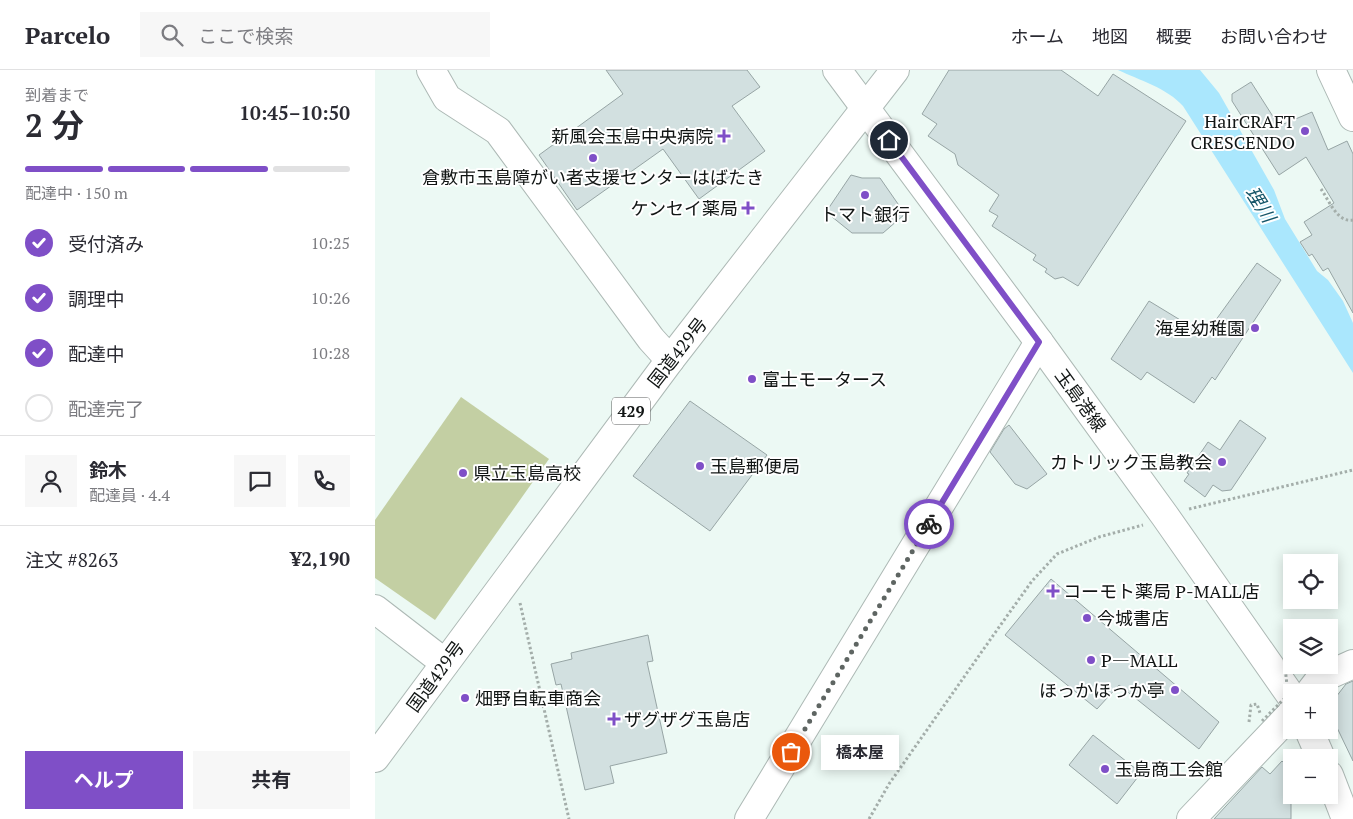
<!DOCTYPE html>
<html lang="ja">
<head>
<meta charset="utf-8">
<style>
	body { margin:0; font-family:"PT Serif","Noto Sans JP",serif; background:#f7f7f7; color:#2b2b33; height:100vh; display:flex; flex-direction:column; font-size:19px; white-space:nowrap }
	* { box-sizing:border-box; margin:0 }
	p { font-size:16px; color:#7c7c81 }
	.icon { flex:none; width:28px; height:28px; fill:none; stroke:currentColor; stroke-width:2; stroke-linecap:round; stroke-linejoin:round }
	.map { position:relative; flex:1; overflow:hidden }
	.panel { display:flex; flex-direction:column; background:#fff; width:375px }
	.panel>* { flex:none }
	.controls { position:absolute; left:908px; top:484px; display:grid; gap:10px }
	.controls a { display:grid; place-items:center; width:55px; height:55px; border-radius:0px; background:#fff; box-shadow:0 2px 12px #0003; font-size:25px }
	.pin { position:absolute; display:grid; place-items:center; width:42px; height:42px; color:#fff; margin:-21px; border:2px solid #fff; border-radius:50%; box-shadow:0 1px 5px #0007 }
	.courier { position:absolute; display:grid; place-items:center; width:50px; height:50px; margin:-25px; border:4px solid #7f4fc7; border-radius:50%; background:#fff; color:#222; box-shadow:0 1px 6px #0007 }
	.bubble { position:absolute; height:35px; border-radius:0px; background:#fff; box-shadow:0 2px 12px #0003; font-size:16px; font-weight:700; line-height:35px; text-align:center }
	.head em { font-style:normal; font-weight:700 }
	.head div { display:flex; flex-direction:column-reverse }
	.head { display:flex; align-items:center; justify-content:space-between; height:85px; padding:0 25px }
	h1 { font-size:32px; font-weight:700; line-height:38px }
	.bar { display:grid; grid-template-columns:repeat(4,1fr); gap:8px 5px; align-content:center; height:60px; padding:0 25px }
	.bar i { height:6px; border-radius:4px; background:#e1e1e2 }
	.bar .active { background:#7f4fc7 }
	.bar p { grid-column:span 4 }
	.line { display:flex; align-items:center; gap:12px; padding:0 25px; border-top:1px solid #e1e1e2 }
	.line div { flex:1 }
	.round { display:grid; place-items:center; flex:none; width:52px; height:52px; border-radius:0px; background:#f7f7f7 }
	ol { padding:0 25px; list-style:none }
	li { display:flex; align-items:center; gap:15px; height:55px }
	li p { margin-inline-start:auto }
	li .icon { padding:5px; border-radius:50%; background:#7f4fc7; color:#fff; stroke-width:4 }
	li:last-child { color:#7c7c81 }
	li i { width:28px; height:28px; border:2px solid #e1e1e2; border-radius:50% }
	.action { display:flex; gap:10px; margin-top:auto; padding:10px 25px }
	.action a { flex:1; height:58px; border-radius:0px; background:#7f4fc7; color:#fff; font-size:20px; font-weight:700; line-height:58px; text-align:center }
	.action a+a { background:#f7f7f7; color:#2b2b33 }
	header { display:flex; align-items:center; gap:30px; box-sizing:border-box; height:70px; padding:0 25px; background:#fff; border-bottom:1px solid #e1e1e2 }
	header strong { font-size:24px }
	nav { display:flex; gap:28px; margin-inline-start:auto; font-size:18px }
	.search { width:350px; height:45px; background:#f7f7f7; display:flex; align-items:center; gap:12px; box-sizing:border-box; padding:0 18px; border-radius:0px; color:#7c7c81; font-size:19px }
	main { display:flex; flex:1; min-height:0 }
	.map>svg:first-child { display:block }
</style>
</head>
<body>
<header>
<strong>Parcelo</strong>
<div class="search"><svg class="icon" aria-label="search" viewBox="0 0 24 24"><circle cx="10" cy="10" r="6"/><path d="M15 15l6 6"/></svg>ここで検索</div>
<nav><a>ホーム</a><a>地図</a><a>概要</a><a>お問い合わせ</a></nav>
</header>
<main>
<section class="panel">
<div class="head"><div><h1>2 分</h1><p>到着まで</p></div><em>10:45–10:50</em></div>
<div class="bar"><i class="active"></i><i class="active"></i><i class="active"></i><i></i><p>配達中 · 150 m</p></div>
<ol>
<li><svg class="icon" aria-label="check" viewBox="0 0 24 24"><path d="M5 12l5 5 9-10"/></svg>受付済み<p>10:25</p></li>
<li><svg class="icon" aria-label="check" viewBox="0 0 24 24"><path d="M5 12l5 5 9-10"/></svg>調理中<p>10:26</p></li>
<li><svg class="icon" aria-label="check" viewBox="0 0 24 24"><path d="M5 12l5 5 9-10"/></svg>配達中<p>10:28</p></li>
<li><i></i>配達完了</li>
</ol>
<div class="line" style="height:90px"><a class="round"><svg class="icon" aria-label="person" viewBox="0 0 24 24"><circle cx="12" cy="8" r="4"/><path d="M4 21q1-7 8-7t8 7"/></svg></a><div><b>鈴木</b><p>配達員 · 4.4</p></div><a class="round"><svg class="icon" aria-label="chat" viewBox="0 0 24 24"><path d="M4 5h16v11H9l-5 4z"/></svg></a><a class="round"><svg class="icon" aria-label="phone" viewBox="0 0 24 24"><path d="M5 4h4l2 5-3 2q2 4 5 5l2-3 5 2v4C11 20 4 13 5 4z"/></svg></a></div>
<div class="line" style="height:65px"><div>注文 #8263</div><b>¥2,190</b></div>
<div class="action"><a>ヘルプ</a><a>共有</a></div>
</section>
<div class="map">
<svg width="978" height="749" viewBox="0 0 978 749">
	<rect width="100%" height="100%" fill="#ecf9f4"/>
	<!-- green -->
	<polygon fill="#c3cfa3" points="86,327 174,389 60,550 0,508 0,450"/>
	<!-- water -->
	<path fill="#aae7fd" d="M743 0H825L844 23 899 120 910 149 942 201 953 210 968 231 978 253V303L808 36C792 18 764 10 743 0Z"/>
	<!-- building -->
	<g fill="#d2e0e0" stroke="#97a5a5">
		<polygon points="231,0 372,0 385,17 357,36 390,81 324,129 288,79 202,140 164,85 248,24"/>
		<polygon points="574,0 686,0 723,26 738,4 811,51 703,216 688,207 680,209 670,202 672,199 658,190 661,185 617,156 623,146 614,141 624,125 583,95 580,84 553,66 562,54 547,44"/>
		<polygon points="876,12 904,56 937,42 953,80 972,71 978,84 978,243 953,198 948,201 937,184 934,186 925,172 937,165 929,152 959,133 931,87 904,105 857,31 857,24"/>
		<polygon points="476,105 487,108 505,108 530,144 508,163 477,163 451,142"/>
		<polygon points="882,193 906,210 840,310 837,307 819,333 772,302 766,310 736,289 774,231 830,265"/>
		<polygon points="315,331 392,385 335,461 258,406"/>
		<polygon points="865,350 891,368 856,420 847,421 838,415 830,427 809,411 814,404 812,403 833,372 845,380"/>
		<polygon points="634,355 672,404 652,419 640,414 615,382 629,359"/>
		<polygon points="676,509 844,652 824,679 744,615 722,639 630,565"/>
		<polygon points="273,565 278,591 272,592 292,683 235,696 239,713 210,720 186,614 181,615 176,594 197,589 196,583"/>
		<polygon points="978,611 978,691 954,641 954,636 971,614"/>
		<polygon points="718,665 766,703 742,734 694,695"/>
		<polygon points="907,691 916,700 916,749 839,749 887,697 895,704"/>
	</g>
	<g fill="none" stroke-linecap="round" stroke-linejoin="round">
		<!-- minor casing -->
		<g stroke="#adb9b5" stroke-width="30">
			<g id="minor">
				<polyline points="56,0 72,28 123,61 276,269 295,290"/>
				<polyline points="956,0 978,47"/>
				<polyline points="0,539 70,593"/>
				<polyline points="934,660 946,688"/>
				<polyline points="954,705 971,749"/>
				<polyline points="374,749 664,272"/>
				<polyline points="816,749 916,644"/>
			</g>
		</g>
		<!-- major casing -->
		<g stroke="#adb9b5" stroke-width="30">
			<g id="major">
				<polyline points="462,0 664,272 790,446 916,626"/>
				<polyline points="935,622 945,609 978,594"/>
			</g>
		</g>
		<!-- highway casing -->
		<g stroke="#adb9b5" stroke-width="30">
			<polyline id="highway" points="0,688 295,290 520,0"/>
		</g>
		<!-- path -->
		<g stroke="#a4aeaa" stroke-width="3" stroke-dasharray="2.5 2.5" stroke-linecap="butt">
			<path d="M946 119C954 130 962 153 978 150"/>
			<polyline points="814,439 978,400"/>
			<polyline points="145,533 194,749"/>
			<polyline points="874,652 876,635 882,634 885,643"/>
			<polyline points="494,749 514,714 622,560 657,511 682,484 724,467 768,455"/>
		</g>
		<!-- minor -->
		<use href="#minor" stroke="#fff" stroke-width="28"/>
		<!-- major -->
		<use href="#major" stroke="#fff" stroke-width="28"/>
		<!-- highway -->
		<use href="#highway" stroke="#fff" stroke-width="28"/>
		<!-- path-bridge -->
		<polyline stroke="#a4aeaa" stroke-width="3" stroke-dasharray="2.5 2.5" stroke-linecap="butt" points="887,651 913,625 909,587"/>
	</g>
	<g fill="none" stroke-linecap="round" stroke-linejoin="round">
		<!-- done -->
		<polyline stroke="#5e6562" stroke-width="5" stroke-dasharray="0 9" points="416,682 554,454"/>
		<!-- route -->
		<polyline stroke="#7f4fc7" stroke-width="6" points="514,70 664,272 554,454"/>
	</g>
	<!-- markers -->
	<g fill="#7f4fc7" stroke="#fff" stroke-width="2">
		<circle cx="930" cy="61" r="5"/>
		<path d="M346.5 58.5h5v5h5v5h-5v5h-5v-5h-5v-5h5z"/>
		<circle cx="218" cy="88" r="5"/>
		<circle cx="490" cy="125" r="5"/>
		<path d="M370.5 130.5h5v5h5v5h-5v5h-5v-5h-5v-5h5z"/>
		<circle cx="880" cy="258" r="5"/>
		<circle cx="377" cy="309" r="5"/>
		<circle cx="847" cy="392" r="5"/>
		<circle cx="325" cy="396" r="5"/>
		<circle cx="88" cy="403" r="5"/>
		<path d="M675.5 513.5h5v5h5v5h-5v5h-5v-5h-5v-5h5z"/>
		<circle cx="712" cy="548" r="5"/>
		<circle cx="716" cy="590" r="5"/>
		<circle cx="800" cy="620" r="5"/>
		<circle cx="90" cy="628" r="5"/>
		<path d="M236.5 641.5h5v5h5v5h-5v5h-5v-5h-5v-5h5z"/>
		<circle cx="730" cy="699" r="5"/>
	</g>
	<g text-anchor="middle" dominant-baseline="central" stroke-width="4" stroke-linejoin="round" paint-order="stroke">
		<!-- shield labels -->
		<rect fill="#fff" stroke="#585b5a" stroke-width="1" x="237" y="327.5" width="38" height="27" rx="4"/>
		<g font-size="16" font-weight="bold" fill="#111514">
			<text x="256" y="341">429</text>
		</g>
		<!-- poi labels -->
		<g font-size="18" fill="#111514" stroke="#fff" text-anchor="start">
			<text x="920" y="51" text-anchor="end">HairCRAFT<tspan x="920" dy="21">CRESCENDO</tspan></text>
			<text x="338" y="66" text-anchor="end">新風会玉島中央病院</text>
			<text x="218" y="107" text-anchor="middle">倉敷市玉島障がい者支援センターはばたき</text>
			<text x="363" y="138" text-anchor="end">ケンセイ薬局</text>
			<text x="490" y="144" text-anchor="middle">トマト銀行</text>
			<text x="870" y="258" text-anchor="end">海星幼稚園</text>
			<text x="387" y="309">富士モータース</text>
			<text x="837" y="392" text-anchor="end">カトリック玉島教会</text>
			<text x="335" y="396">玉島郵便局</text>
			<text x="98" y="403">県立玉島高校</text>
			<text x="688" y="521">コーモト薬局 P-MALL店</text>
			<text x="722" y="548">今城書店</text>
			<text x="726" y="590">P―MALL</text>
			<text x="790" y="620" text-anchor="end">ほっかほっか亭</text>
			<text x="100" y="628">畑野自転車商会</text>
			<text x="249" y="649">ザグザグ玉島店</text>
			<text x="740" y="699">玉島商工会館</text>
		</g>
		<!-- street labels -->
		<g font-size="18" fill="#111514" stroke="#fff">
			<text transform="translate(302 282) rotate(-52)">国道429号</text>
			<text transform="translate(706 330) rotate(54)">玉島港線</text>
			<text transform="translate(60 606) rotate(-54)">国道429号</text>
		</g>
		<!-- water labels -->
		<g font-size="19" font-style="italic" fill="#165669" stroke="#fff">
			<text transform="translate(886 134) rotate(58)">理川</text>
		</g>
	</g>
</svg>
<div class="controls">
<a><svg class="icon" aria-label="locate" viewBox="0 0 24 24"><circle cx="12" cy="12" r="6"/><path d="M12 2v4M12 18v4M2 12h4M18 12h4"/></svg></a>
<a><svg class="icon" aria-label="layers" viewBox="0 0 24 24"><path d="M12 4l9 5-9 5-9-5zM3 14l9 5 9-5"/></svg></a>
<a>+</a>
<a>−</a>
</div>
<div class="pin" style="left:416px;top:682px;background:#ea580c"><svg class="icon" aria-label="bag" viewBox="0 0 24 24"><path d="M5 8h14l-1 12H6zM9 8a3 3 0 0 1 6 0"/></svg></div>
<div class="pin" style="left:514px;top:70px;background:#1f2937"><svg class="icon" aria-label="home" viewBox="0 0 24 24"><path d="M3 11l9-7 9 7M6 9v11h12V9"/></svg></div>
<div class="courier" style="left:554px;top:454px"><svg class="icon" aria-label="bike" viewBox="0 0 24 24"><circle cx="6" cy="16" r="4"/><circle cx="18" cy="16" r="4"/><path d="M6 16l4-8h5l3 8M10 8l3 8H6M13 5h3"/></svg></div>
<div class="bubble" style="left:446px;top:665px;width:78px">橋本屋</div>
</div>
</main>
</body>
</html>
